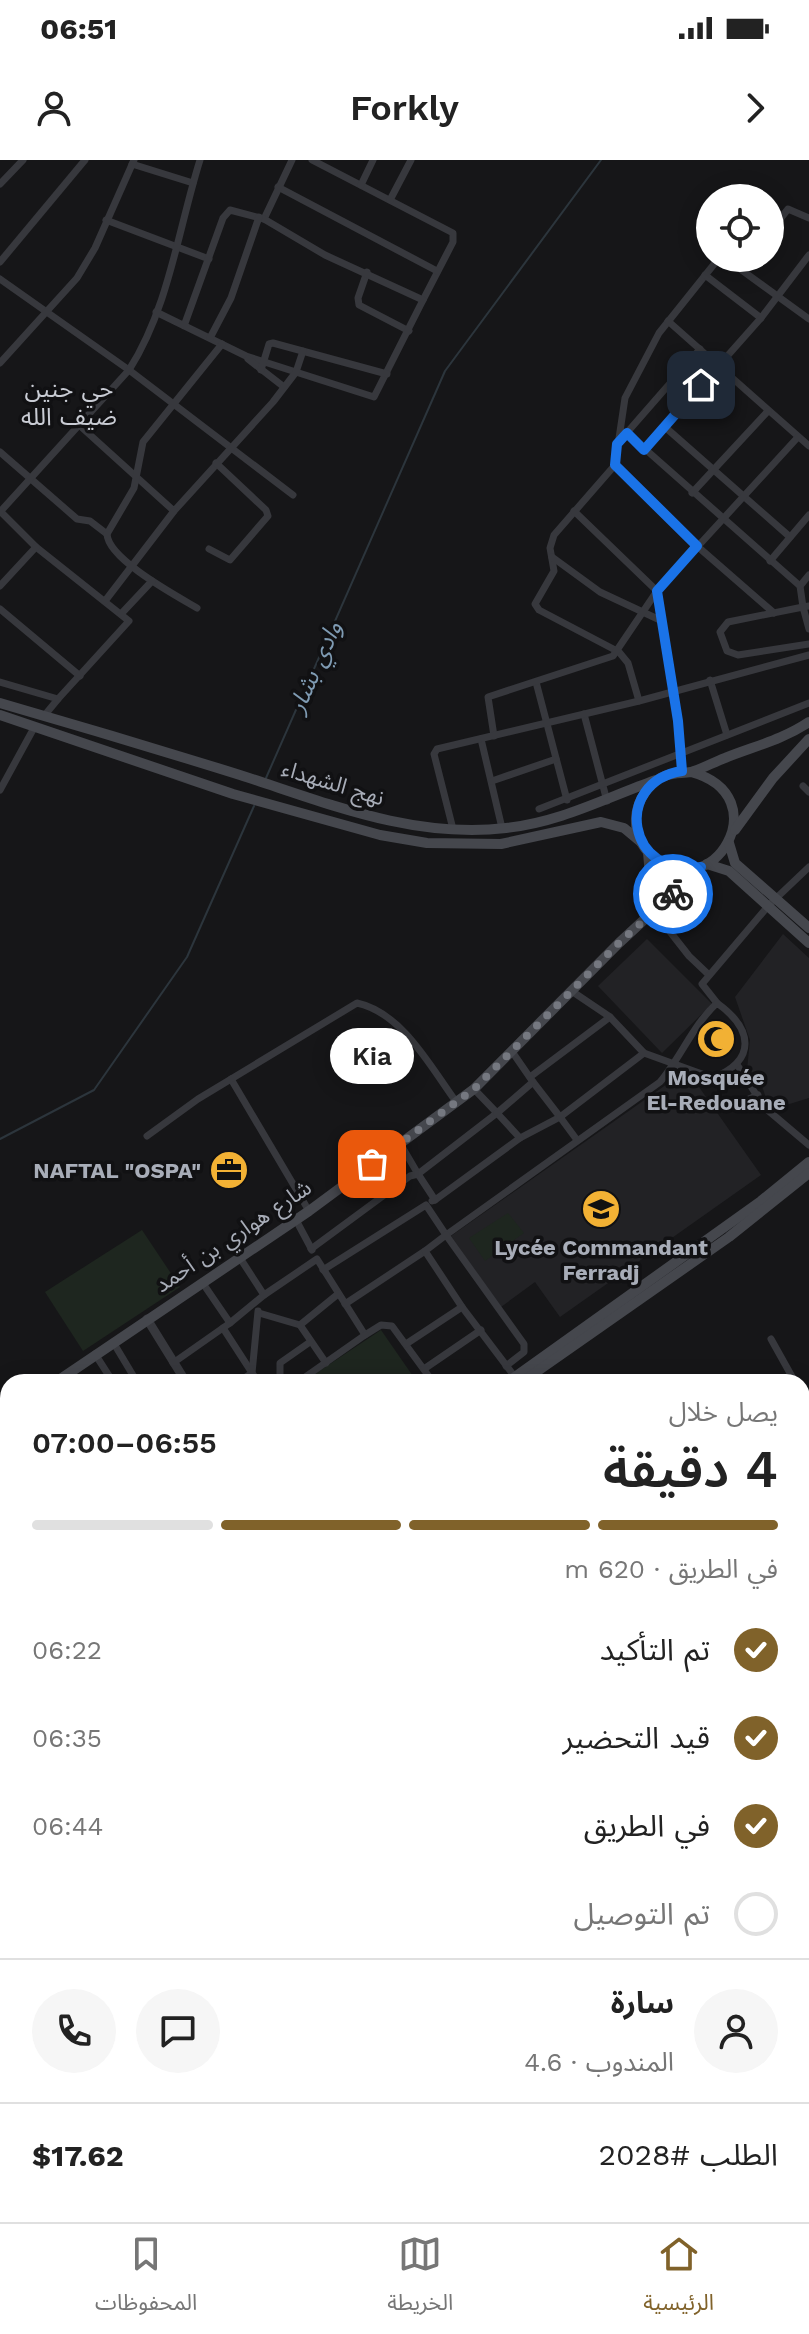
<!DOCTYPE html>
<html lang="ar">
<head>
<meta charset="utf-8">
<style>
	body { margin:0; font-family:"Work Sans","Noto Sans Arabic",sans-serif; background:#f6f6f6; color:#222; direction:rtl; height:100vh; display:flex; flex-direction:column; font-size:30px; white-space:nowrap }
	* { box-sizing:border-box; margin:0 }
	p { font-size:26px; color:#767676 }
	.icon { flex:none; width:44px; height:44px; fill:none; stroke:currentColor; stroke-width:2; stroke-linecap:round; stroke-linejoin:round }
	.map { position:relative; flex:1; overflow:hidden; direction:ltr }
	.panel { position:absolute; left:0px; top:1214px; width:810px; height:848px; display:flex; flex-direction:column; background:#fff; border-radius:24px 24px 0 0; box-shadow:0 4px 20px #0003; direction:rtl }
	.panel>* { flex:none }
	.fabs { position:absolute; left:696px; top:24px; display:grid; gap:16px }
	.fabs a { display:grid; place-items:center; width:88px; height:88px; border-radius:50%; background:#fff; box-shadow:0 4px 20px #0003; font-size:40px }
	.pin { position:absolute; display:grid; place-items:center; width:68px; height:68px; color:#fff; margin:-34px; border-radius:16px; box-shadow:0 4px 12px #0006 }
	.courier { position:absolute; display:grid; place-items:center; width:80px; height:80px; margin:-40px; border:6px solid #1a73e8; border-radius:50%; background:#fff; color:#222; box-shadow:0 2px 10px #0007 }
	.bubble { position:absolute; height:56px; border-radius:28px; background:#fff; box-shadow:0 4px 20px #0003; font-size:26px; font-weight:600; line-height:56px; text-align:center; direction:rtl }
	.head em { font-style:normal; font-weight:600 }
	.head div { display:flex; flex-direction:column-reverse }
	.head { display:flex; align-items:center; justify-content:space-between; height:136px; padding:0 32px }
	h1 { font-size:52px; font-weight:600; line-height:60px }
	.bar { display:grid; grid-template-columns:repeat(4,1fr); gap:12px 8px; align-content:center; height:96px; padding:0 32px }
	.bar i { height:10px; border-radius:6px; background:#e0e0e0 }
	.bar .current { background:#80622a }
	.bar p { grid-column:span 4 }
	.line { display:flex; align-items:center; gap:20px; padding:0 32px; border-top:2px solid #e0e0e0 }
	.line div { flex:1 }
	.round { display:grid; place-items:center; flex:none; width:84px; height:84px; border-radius:42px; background:#f6f6f6 }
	ol { padding:0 32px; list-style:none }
	li { display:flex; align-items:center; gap:24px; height:88px }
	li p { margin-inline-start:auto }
	li .icon { padding:8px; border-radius:50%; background:#80622a; color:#fff; stroke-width:4 }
	li:last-child { color:#767676 }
	li i { width:44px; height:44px; border:4px solid #e0e0e0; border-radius:50% }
	.status { display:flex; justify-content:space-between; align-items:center; height:56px; padding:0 40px; background:#fff; direction:ltr }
	.status svg { height:22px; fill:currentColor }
	header { display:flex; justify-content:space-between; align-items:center; height:104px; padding:0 32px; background:#fff; font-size:36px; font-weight:600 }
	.dock { display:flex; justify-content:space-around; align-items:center; height:112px; border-top:2px solid #e0e0e0; background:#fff; font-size:22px; color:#767676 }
	.dock a { display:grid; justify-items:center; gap:4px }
	.dock .current { color:#80622a }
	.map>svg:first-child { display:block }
</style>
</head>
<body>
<div class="status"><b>06:51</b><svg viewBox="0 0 49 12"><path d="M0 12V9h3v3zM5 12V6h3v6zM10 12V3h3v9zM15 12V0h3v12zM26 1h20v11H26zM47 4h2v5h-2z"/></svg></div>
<header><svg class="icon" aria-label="forward" viewBox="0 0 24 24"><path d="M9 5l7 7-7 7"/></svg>Forkly<svg class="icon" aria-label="person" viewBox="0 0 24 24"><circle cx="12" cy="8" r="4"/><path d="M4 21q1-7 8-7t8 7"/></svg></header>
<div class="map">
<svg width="809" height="2062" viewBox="0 0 809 2062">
	<rect width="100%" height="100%" fill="#161618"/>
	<!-- built -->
	<g fill="#222225">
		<polygon points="783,774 809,798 809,938 770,950 762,926 747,910 750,880 735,837"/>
		<polygon points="647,779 712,844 662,893 598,826"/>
		<polygon points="687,910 761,1015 560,1157 535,1122 501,1147 451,1076"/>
		<polygon points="802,1801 809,1803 809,1987 802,2024"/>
	</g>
	<!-- green -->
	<g fill="#1e261f">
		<polygon points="508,1053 524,1073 485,1101 469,1078"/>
		<polygon points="142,1070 180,1127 83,1191 45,1132"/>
		<polygon points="381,1170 417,1222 303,1222"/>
	</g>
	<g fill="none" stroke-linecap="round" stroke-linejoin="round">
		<!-- stream -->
		<g stroke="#2c353c" stroke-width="2">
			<polyline points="266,618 445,211 601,0"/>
			<polyline points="0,979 94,930 187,797 254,646"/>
		</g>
		<!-- minor -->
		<g stroke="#37383d" stroke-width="7">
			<polyline points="312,0 453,73 453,82 423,140"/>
			<polyline points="132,4 193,23"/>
			<polyline points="0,24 23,0"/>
			<polyline points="361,25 373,0"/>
			<polyline points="278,27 437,111"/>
			<polyline points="390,40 411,0"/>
			<polyline points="264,59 292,0"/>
			<polyline points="106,60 209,99"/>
			<polyline points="770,72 788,49 809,58"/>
			<polyline points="719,98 659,173 625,238 615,305 689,379 774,453"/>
			<polyline points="725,98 809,159"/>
			<polyline points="0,102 85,0"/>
			<polyline points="742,110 751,98"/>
			<polyline points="367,112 358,138 359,145 409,171"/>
			<polyline points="705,115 761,158"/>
			<polyline points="0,119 129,210 293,335"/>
			<polyline points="156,152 246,196 374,237 423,140 325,95 264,59 230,50 223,58 184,166"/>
			<polyline points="668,161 809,286"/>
			<polyline points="210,178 231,138 259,57"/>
			<polyline points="248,199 284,227"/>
			<polyline points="0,203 77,118 95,88 134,0"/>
			<polyline points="261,210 269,184 273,183 387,214"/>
			<polyline points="78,264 174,351 273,242 296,212 303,191"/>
			<polyline points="665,267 790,377"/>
			<polyline points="627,273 800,426 803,447 809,446"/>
			<polyline points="624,276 700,189"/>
			<polyline points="644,290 761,158 809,95"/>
			<polyline points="0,292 77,359 90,361 107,374"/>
			<polyline points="615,305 554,375 550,388 554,411 535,444 539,450 619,492 628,503 639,541"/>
			<polyline points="692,333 768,251"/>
			<polyline points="0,351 36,387 129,461 58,539"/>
			<polyline points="574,351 657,431 674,531 682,611"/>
			<path d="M0 352 129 210C169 147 178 70 200 0"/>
			<polyline points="209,389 230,400 268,356 266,350 216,303"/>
			<polyline points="552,397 600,432 662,461"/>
			<polyline points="770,401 809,355"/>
			<polyline points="0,426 36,387"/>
			<polyline points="800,426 809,415"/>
			<polyline points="105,441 174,351"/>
			<path d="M197 448C175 435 108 399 107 374L134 328 143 282 222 184"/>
			<polyline points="0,449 80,516"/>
			<polyline points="121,454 152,421"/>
			<polyline points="809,469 803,447 728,462 720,472 727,491 738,495 809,484"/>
			<polyline points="710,520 727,575"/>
			<polyline points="0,522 58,539 44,556"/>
			<polyline points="536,522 567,640"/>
			<polyline points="584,554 607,641"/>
			<polyline points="494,576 488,537 613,496 657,431 798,277"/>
			<polyline points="481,579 502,668"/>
			<polyline points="492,621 556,599"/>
			<polyline points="803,626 809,632"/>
			<polyline points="0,630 35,566"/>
			<polyline points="539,649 809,543"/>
			<polyline points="453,669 434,594 437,589 639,541 809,495"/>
			<polyline points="653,750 689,796 709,815"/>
			<polyline points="717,843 702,824 769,745 809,707"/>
			<polyline points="738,906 764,947 809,985"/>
			<polyline points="530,917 610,857"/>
			<polyline points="231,919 309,1051"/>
			<polyline points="738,944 758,935"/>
			<path d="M147 976 198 939 357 843C403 853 431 908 457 943"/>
			<polyline points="520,978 560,957 533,922"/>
			<polyline points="577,980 560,957 644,893"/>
			<polyline points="401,985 418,1014 497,953 474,929"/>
			<polyline points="372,1004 390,1030"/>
			<polyline points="435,1040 520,978 497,953 533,922 513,893"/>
			<polyline points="296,1060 312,1090"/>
			<polyline points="311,1089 410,1016 418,1014 435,1040 432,1041"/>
			<path d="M323 1110 426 1045 446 1075 660 922C681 897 693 865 717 843 753 869 757 900 713 918L644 893 610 857 573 832"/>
			<polyline points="202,1122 230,1163 264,1135 240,1098"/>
			<polyline points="264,1135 317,1099 365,1175 381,1165 392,1166 433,1222"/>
			<polyline points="345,1144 425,1091"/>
			<polyline points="462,1147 425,1091 446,1075 524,1184 524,1192 506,1206"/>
			<polyline points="259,1153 300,1165 326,1203"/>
			<polyline points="300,1165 338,1134"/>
			<polyline points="223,1168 258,1222"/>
			<polyline points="771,1179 795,1222"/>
			<polyline points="113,1182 137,1222"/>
			<polyline points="406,1184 462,1147 515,1217"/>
			<polyline points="95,1194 113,1222"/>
			<polyline points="173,1203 230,1163"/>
			<polyline points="424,1209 481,1170"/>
			<polyline points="239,1222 252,1213 258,1151"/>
			<polyline points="280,1222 280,1203 310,1182"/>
			<polyline points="298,1222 365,1175"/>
			<polyline points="802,1242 809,1254"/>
			<polyline points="0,1277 8,1289"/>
			<polyline points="802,1290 809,1285"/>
			<polyline points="0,1308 8,1303"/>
			<polyline points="802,1349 809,1359"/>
			<polyline points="0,1364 8,1359"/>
			<polyline points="802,1375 809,1370"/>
			<polyline points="0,1399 8,1394"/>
			<polyline points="802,1426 809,1422"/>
			<polyline points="0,1464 8,1459"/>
			<polyline points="802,1485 809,1480"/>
			<polyline points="802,1504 809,1514"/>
			<polyline points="802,1629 809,1624"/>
			<polyline points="802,1673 809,1668"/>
			<polyline points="0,1719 8,1734"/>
			<polyline points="802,1719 809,1714"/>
			<polyline points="802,1787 809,1788"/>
			<polyline points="0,1907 8,1922"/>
			<polyline points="802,2041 809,1992"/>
			<polyline points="83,2054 87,2062"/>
			<polyline points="312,2054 316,2062"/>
			<polyline points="754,2054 759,2062"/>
			<polyline points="498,2062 509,2054"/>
			<polyline points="789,2062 799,2055 809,2057"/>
		</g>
		<!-- tertiary -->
		<g stroke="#37383d" stroke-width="9">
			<polyline points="147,1159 186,1222"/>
			<polyline points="0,1518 8,1532"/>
			<polyline points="802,1576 809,1571"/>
			<polyline points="417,2054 422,2062"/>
			<polyline points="136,2062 147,2054"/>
		</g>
		<!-- secondary -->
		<g stroke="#45474d" stroke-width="10">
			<path d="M0 543C80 566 160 590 240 615 327 643 413 679 506 668 561 662 605 638 656 620"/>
			<polyline points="0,555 233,634 380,675 427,683 501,684 601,662 624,668 642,683"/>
			<path d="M691 612C780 636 712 749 652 696 641 686 635 672 636 658 637 643 645 630 656 621 667 612 678 614 691 612 702 609 714 602 725 598 755 586 782 580 809 562"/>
			<polyline points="735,670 773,618 809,579"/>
			<polyline points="729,683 735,703 809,768"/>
			<polyline points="707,704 729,711 809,783"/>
			<polyline points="647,756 652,740 648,692"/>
			<polyline points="56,1222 309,1051 474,929 619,783 701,707"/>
			<polyline points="508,1222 761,1041 809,1002"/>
			<polyline points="522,1222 729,1077 809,1013"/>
			<polyline points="0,1261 8,1255"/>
			<polyline points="0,1592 8,1585"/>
		</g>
	</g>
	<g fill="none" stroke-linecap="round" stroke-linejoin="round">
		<!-- done -->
		<polyline stroke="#757880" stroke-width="8" stroke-dasharray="0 14.4" points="372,1004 474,929 619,783 673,734"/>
		<!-- route -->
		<path stroke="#1a73e8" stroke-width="10" d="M673 734 701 707C627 719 612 622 682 611L678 561 657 431 697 386 615 305 617 284 627 273 644 290 701 225"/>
	</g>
	<!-- icons -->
	<defs>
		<g id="mosque-disc" transform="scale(2)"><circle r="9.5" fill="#f2b134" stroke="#111113"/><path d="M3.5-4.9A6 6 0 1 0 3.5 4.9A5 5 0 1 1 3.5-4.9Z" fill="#111"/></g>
		<g id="office-disc" transform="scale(2)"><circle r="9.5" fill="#f2b134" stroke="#111113"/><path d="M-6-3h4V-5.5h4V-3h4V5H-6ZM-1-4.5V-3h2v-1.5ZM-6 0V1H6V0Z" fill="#111"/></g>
		<g id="school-disc" transform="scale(2)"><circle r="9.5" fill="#f2b134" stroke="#111113"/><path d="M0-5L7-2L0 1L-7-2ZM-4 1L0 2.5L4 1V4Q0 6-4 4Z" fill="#111"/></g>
	</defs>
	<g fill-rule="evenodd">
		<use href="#mosque-disc" x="716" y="879"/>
		<use href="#office-disc" x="229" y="1010"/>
		<use href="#school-disc" x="601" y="1049"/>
	</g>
	<g text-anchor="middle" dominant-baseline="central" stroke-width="7" stroke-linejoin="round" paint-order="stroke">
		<!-- street labels -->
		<g font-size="22" fill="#a8adb8" stroke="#111113">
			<text transform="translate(333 623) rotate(17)">نهج الشهداء</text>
			<text transform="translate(233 1076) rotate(-34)">شارع هواري بن أحمد</text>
		</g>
		<!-- poi labels -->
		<g font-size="22" font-weight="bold" fill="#a8adb8" stroke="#111113">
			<text x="716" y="917">Mosquée<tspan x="716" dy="25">El-Redouane</tspan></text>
			<text x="201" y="1010" text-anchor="end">NAFTAL "OSPA"</text>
			<text x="601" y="1087">Lycée Commandant<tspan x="601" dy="25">Ferradj</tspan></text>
		</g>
		<!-- neighbourhood labels -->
		<g font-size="24" fill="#c9ccd4" stroke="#111113">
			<text x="69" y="229">حي جنين<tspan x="69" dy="28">ضيف الله</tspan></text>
		</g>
		<!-- water labels -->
		<g font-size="24" font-style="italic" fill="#7f9bb3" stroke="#111113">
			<text transform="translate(315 507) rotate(-66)">وادي بشار</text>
		</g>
	</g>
</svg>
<div class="fabs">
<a><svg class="icon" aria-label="locate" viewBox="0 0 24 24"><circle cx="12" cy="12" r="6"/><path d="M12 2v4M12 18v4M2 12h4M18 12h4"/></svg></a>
</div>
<div class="pin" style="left:372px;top:1004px;background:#ea580c"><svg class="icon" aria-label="bag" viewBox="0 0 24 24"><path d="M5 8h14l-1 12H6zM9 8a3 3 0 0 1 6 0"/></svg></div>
<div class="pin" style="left:701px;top:225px;background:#1f2937"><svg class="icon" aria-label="home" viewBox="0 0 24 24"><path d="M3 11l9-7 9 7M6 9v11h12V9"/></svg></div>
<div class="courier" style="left:673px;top:734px"><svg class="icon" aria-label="bike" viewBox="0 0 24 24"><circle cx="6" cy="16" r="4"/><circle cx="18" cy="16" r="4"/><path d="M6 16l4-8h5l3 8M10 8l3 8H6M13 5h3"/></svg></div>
<div class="bubble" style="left:330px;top:868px;width:84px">Kia</div>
<section class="panel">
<div class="head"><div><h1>4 دقيقة</h1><p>يصل خلال</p></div><em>06:55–07:00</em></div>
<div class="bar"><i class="current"></i><i class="current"></i><i class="current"></i><i></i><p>في الطريق · 620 m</p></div>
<ol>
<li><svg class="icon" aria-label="check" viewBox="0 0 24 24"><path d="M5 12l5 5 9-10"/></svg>تم التأكيد<p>06:22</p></li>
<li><svg class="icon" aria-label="check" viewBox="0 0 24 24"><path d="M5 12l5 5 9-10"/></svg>قيد التحضير<p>06:35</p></li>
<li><svg class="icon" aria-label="check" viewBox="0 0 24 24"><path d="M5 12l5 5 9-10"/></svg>في الطريق<p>06:44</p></li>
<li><i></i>تم التوصيل</li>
</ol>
<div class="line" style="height:144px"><a class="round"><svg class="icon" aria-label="person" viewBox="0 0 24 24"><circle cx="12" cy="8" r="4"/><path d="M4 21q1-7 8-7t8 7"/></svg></a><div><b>سارة</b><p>المندوب · 4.6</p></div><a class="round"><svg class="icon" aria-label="chat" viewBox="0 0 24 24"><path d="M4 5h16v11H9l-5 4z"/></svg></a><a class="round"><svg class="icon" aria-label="phone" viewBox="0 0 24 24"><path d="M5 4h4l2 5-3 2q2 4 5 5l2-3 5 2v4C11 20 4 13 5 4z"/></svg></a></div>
<div class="line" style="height:104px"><div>الطلب #2028</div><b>$17.62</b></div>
</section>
</div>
<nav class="dock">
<a class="current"><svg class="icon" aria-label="home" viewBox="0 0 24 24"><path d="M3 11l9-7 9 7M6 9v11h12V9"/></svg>الرئيسية</a>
<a><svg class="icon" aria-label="map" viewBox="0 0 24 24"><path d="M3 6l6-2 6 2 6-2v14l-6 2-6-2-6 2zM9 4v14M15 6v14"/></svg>الخريطة</a>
<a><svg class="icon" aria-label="saved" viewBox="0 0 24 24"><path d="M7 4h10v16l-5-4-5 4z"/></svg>المحفوظات</a>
</nav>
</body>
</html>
